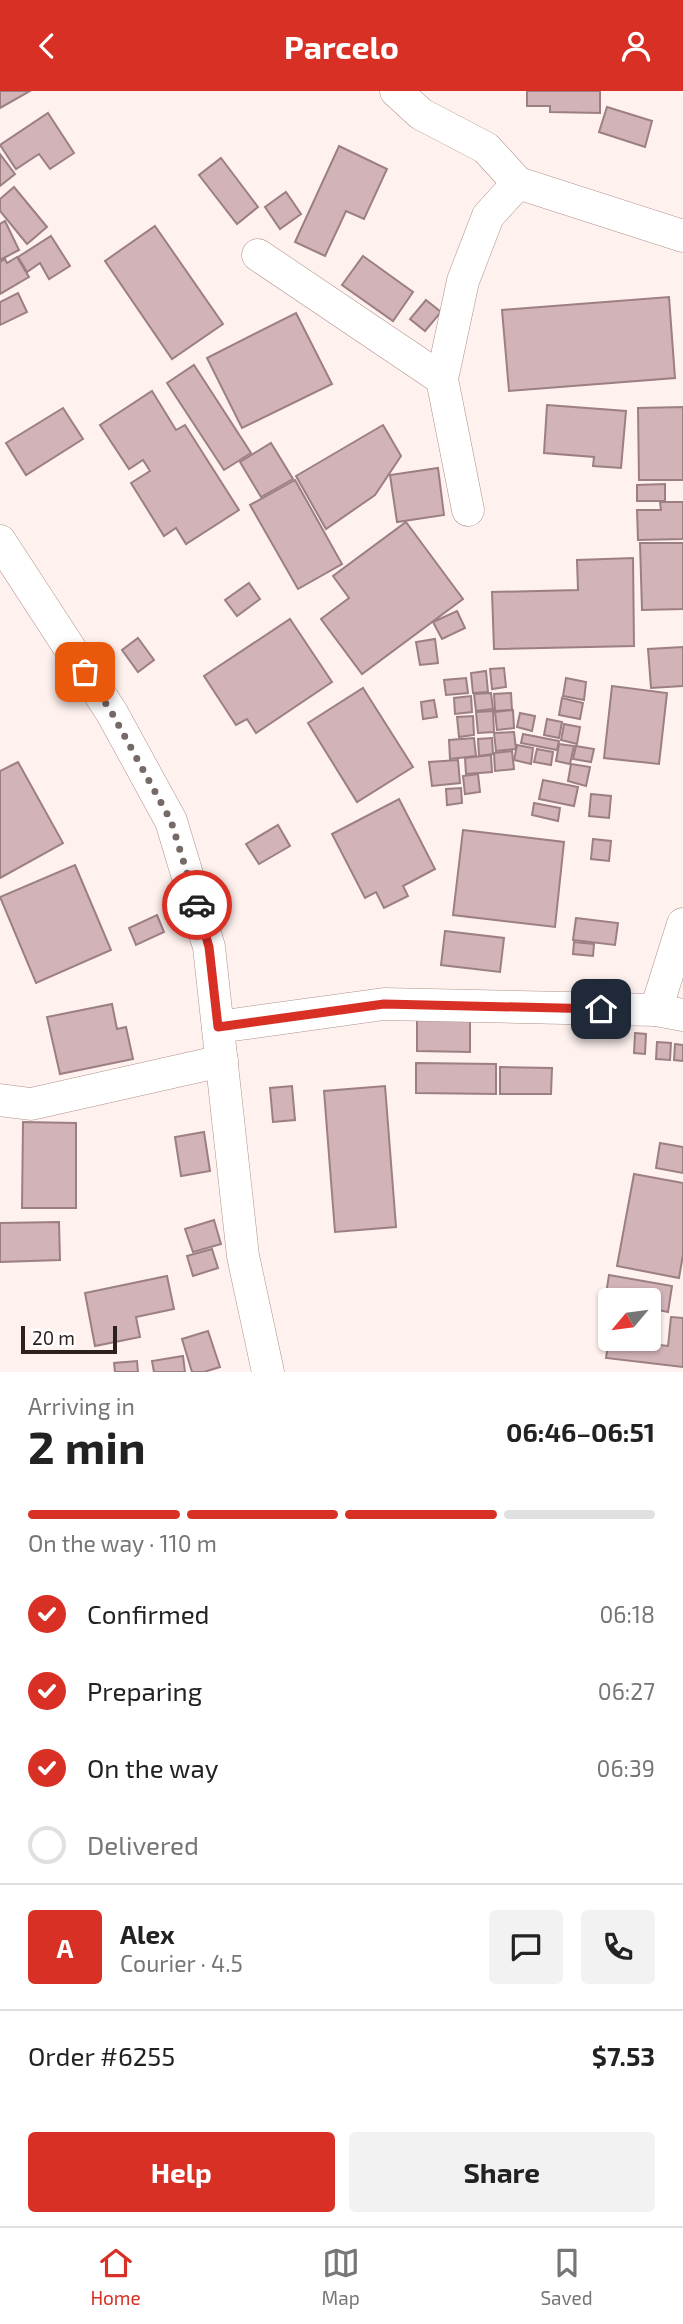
<!DOCTYPE html>
<html lang="en">
<head>
<meta charset="utf-8">
<style>
	body { margin:0; font-family:"Exo 2",sans-serif; background:#f2f2f2; color:#222; height:100vh; display:flex; flex-direction:column; font-size:26px; white-space:nowrap }
	* { box-sizing:border-box; margin:0 }
	p { font-size:23px; color:#767676 }
	.icon { flex:none; width:38px; height:38px; fill:none; stroke:currentColor; stroke-width:2; stroke-linecap:round; stroke-linejoin:round }
	.map { position:relative; height:1281px; overflow:hidden }
	.details { display:flex; flex-direction:column; background:#fff; flex:1 }
	.details>* { flex:none }
	.needle { width:46px; rotate:241deg }
	.tools { position:absolute; left:598px; top:1197px; display:grid; gap:14px }
	.tools a { display:grid; place-items:center; width:63px; height:63px; border-radius:7px; background:#fff; box-shadow:0 2px 5px #0004; font-size:35px }
	.scale { position:absolute; left:21px; bottom:18px; width:96px; box-sizing:border-box; padding-left:7px; border:4px solid #2d211e; border-top:0; font-size:19px; line-height:24px; white-space:nowrap; color:#2d211e; -webkit-text-stroke:5px #fff; paint-order:stroke }
	.pin { position:absolute; display:grid; place-items:center; width:60px; height:60px; color:#fff; margin:-30px; border-radius:14px; box-shadow:0 4px 10px #0006 }
	.courier { position:absolute; display:grid; place-items:center; width:70px; height:70px; margin:-35px; border:5px solid #d93025; border-radius:50%; background:#fff; color:#222; box-shadow:0 2px 9px #0007 }
	.head em { font-style:normal; font-weight:700 }
	.head div { display:flex; flex-direction:column-reverse }
	.head { display:flex; align-items:center; justify-content:space-between; height:119px; padding:0 28px }
	h1 { font-size:46px; font-weight:700; line-height:52px }
	.bar { display:grid; grid-template-columns:repeat(4,1fr); gap:10px 7px; align-content:center; height:84px; padding:0 28px }
	.bar i { height:9px; border-radius:5px; background:#e0e0e0 }
	.bar .selected { background:#d93025 }
	.bar p { grid-column:span 4 }
	.line { display:flex; align-items:center; gap:18px; padding:0 28px; border-top:2px solid #e0e0e0 }
	.line div { flex:1 }
	.round { display:grid; place-items:center; flex:none; width:74px; height:74px; border-radius:7px; background:#f2f2f2 }
	ol { padding:0 28px; list-style:none }
	li { display:flex; align-items:center; gap:21px; height:77px }
	li p { margin-inline-start:auto }
	li .icon { padding:7px; border-radius:50%; background:#d93025; color:#fff; stroke-width:4 }
	li:last-child { color:#767676 }
	li i { width:38px; height:38px; border:4px solid #e0e0e0; border-radius:50% }
	.button { display:flex; gap:14px; margin-top:auto; padding:14px 28px }
	.button a { flex:1; height:80px; border-radius:7px; background:#d93025; color:#fff; font-size:28px; font-weight:700; line-height:80px; text-align:center }
	.button a+a { background:#f2f2f2; color:#222 }
	header { display:flex; justify-content:space-between; align-items:center; height:91px; padding:0 28px; background:#d93025; color:#fff; font-size:32px; font-weight:700 }
	.menu { display:flex; justify-content:space-around; align-items:center; height:98px; border-top:2px solid #e0e0e0; background:#fff; font-size:19px; color:#767676 }
	.menu a { display:grid; justify-items:center; gap:4px }
	.menu .selected { color:#d93025 }
	.map>svg:first-child { display:block }
</style>
</head>
<body>
<header><svg class="icon" aria-label="back" viewBox="0 0 24 24"><path d="M15 5l-7 7 7 7"/></svg>Parcelo<svg class="icon" aria-label="person" viewBox="0 0 24 24"><circle cx="12" cy="8" r="4"/><path d="M4 21q1-7 8-7t8 7"/></svg></header>
<div class="map">
<svg width="683" height="1281" viewBox="0 0 683 1281">
	<rect width="100%" height="100%" fill="#fef1ee"/>
	<!-- building -->
	<g fill="#d2b3b7" stroke="#9c7f83" stroke-width="2">
		<polygon points="0,0 30,0 0,17"/>
		<polygon points="527,0 600,0 600,22 550,21 550,15 527,15"/>
		<polygon points="607,16 652,30 645,56 599,41"/>
		<polygon points="48,22 74,62 50,78 39,63 16,78 0,54"/>
		<polygon points="339,55 387,78 364,128 346,120 325,165 295,151"/>
		<polygon points="0,63 15,83 0,95"/>
		<polygon points="221,67 258,116 237,133 199,84"/>
		<polygon points="14,96 47,136 27,153 0,120 0,108"/>
		<polygon points="286,101 301,123 280,138 265,116"/>
		<polygon points="5,130 19,159 0,169 0,133"/>
		<polygon points="155,135 223,233 172,268 105,170"/>
		<polygon points="51,145 70,175 49,188 40,172 27,181 18,166"/>
		<polygon points="363,165 413,201 393,230 342,194"/>
		<polygon points="17,166 29,186 0,203 0,171 5,168 7,172"/>
		<polygon points="18,202 27,221 0,234 0,211"/>
		<polygon points="669,206 675,287 509,300 502,219"/>
		<polygon points="426,209 441,221 425,240 410,228"/>
		<polygon points="296,222 332,293 242,337 207,267"/>
		<polygon points="194,274 251,362 224,379 167,292"/>
		<polygon points="152,300 176,339 185,334 239,419 186,453 176,437 164,445 131,392 150,380 143,369 129,378 100,334"/>
		<polygon points="547,314 626,320 621,377 593,375 594,366 544,362"/>
		<polygon points="683,316 683,389 639,389 638,317"/>
		<polygon points="63,317 83,348 26,384 6,352"/>
		<polygon points="383,334 401,365 375,404 326,438 296,385"/>
		<polygon points="271,352 293,388 261,406 240,371"/>
		<polygon points="438,377 444,424 397,431 390,384"/>
		<polygon points="295,389 342,473 298,498 250,414"/>
		<polygon points="665,393 665,410 637,410 637,394"/>
		<polygon points="660,411 683,411 683,448 638,449 637,419 661,419"/>
		<polygon points="406,431 463,508 362,583 321,528 349,507 333,485"/>
		<polygon points="640,452 683,452 683,518 642,519"/>
		<polygon points="633,467 634,555 494,558 492,501 578,499 577,469"/>
		<polygon points="249,492 260,508 237,525 225,509"/>
		<polygon points="457,520 465,537 442,548 433,531"/>
		<polygon points="290,528 332,591 256,642 247,628 236,634 204,585"/>
		<polygon points="138,547 154,569 138,581 122,559"/>
		<polygon points="435,548 438,572 420,574 416,551"/>
		<polygon points="683,556 683,595 651,597 648,558"/>
		<polygon points="504,577 506,596 492,598 490,578"/>
		<polygon points="486,580 488,601 473,602 471,582"/>
		<polygon points="466,587 468,602 446,604 444,589"/>
		<polygon points="566,587 586,591 584,609 563,605"/>
		<polygon points="612,595 667,602 659,673 604,667"/>
		<polygon points="363,597 413,676 357,711 308,632"/>
		<polygon points="491,602 493,618 476,620 474,603"/>
		<polygon points="511,602 512,619 495,620 494,603"/>
		<polygon points="471,605 472,621 455,623 454,607"/>
		<polygon points="562,607 583,612 580,628 559,624"/>
		<polygon points="434,609 437,626 423,628 421,611"/>
		<polygon points="513,619 514,637 497,639 495,621"/>
		<polygon points="493,620 494,641 478,642 476,621"/>
		<polygon points="520,622 535,625 532,640 517,636"/>
		<polygon points="473,625 474,644 459,646 457,626"/>
		<polygon points="547,628 562,631 559,647 544,644"/>
		<polygon points="564,633 580,636 577,653 561,649"/>
		<polygon points="514,641 516,658 496,660 494,642"/>
		<polygon points="523,643 559,650 557,659 521,652"/>
		<polygon points="474,647 476,665 450,668 449,649"/>
		<polygon points="492,647 493,663 479,665 478,648"/>
		<polygon points="559,653 574,655 570,673 556,670"/>
		<polygon points="517,654 533,657 531,673 514,669"/>
		<polygon points="576,655 594,658 591,671 573,668"/>
		<polygon points="537,658 553,661 551,674 534,671"/>
		<polygon points="512,660 514,678 495,680 494,662"/>
		<polygon points="491,664 492,681 466,683 465,667"/>
		<polygon points="458,669 460,692 432,695 429,671"/>
		<polygon points="18,671 63,752 0,787 0,680"/>
		<polygon points="571,673 590,676 586,695 568,690"/>
		<polygon points="478,683 480,701 465,703 463,685"/>
		<polygon points="543,689 578,696 574,715 539,708"/>
		<polygon points="461,697 462,712 447,714 446,698"/>
		<polygon points="591,703 611,705 609,727 589,725"/>
		<polygon points="399,708 435,778 403,795 408,805 384,817 376,801 365,807 332,743"/>
		<polygon points="534,712 560,717 558,730 532,724"/>
		<polygon points="278,734 290,755 259,773 246,753"/>
		<polygon points="463,739 564,751 555,836 453,824"/>
		<polygon points="593,748 611,750 609,770 591,768"/>
		<polygon points="75,774 111,859 36,892 0,806"/>
		<polygon points="157,824 164,841 136,854 129,837"/>
		<polygon points="576,827 618,832 615,854 573,849"/>
		<polygon points="445,840 504,847 500,881 441,874"/>
		<polygon points="574,851 594,853 593,865 573,863"/>
		<polygon points="112,913 117,938 126,936 133,968 60,983 47,926"/>
		<polygon points="417,928 470,929 470,961 417,960"/>
		<polygon points="635,942 646,943 645,963 634,962"/>
		<polygon points="657,951 671,952 670,969 656,968"/>
		<polygon points="675,953 683,954 683,970 674,969"/>
		<polygon points="416,972 496,973 496,1003 416,1002"/>
		<polygon points="500,976 552,977 551,1003 500,1003"/>
		<polygon points="292,995 295,1029 273,1031 270,997"/>
		<polygon points="385,995 396,1136 335,1141 324,1000"/>
		<polygon points="23,1031 76,1032 76,1117 22,1117"/>
		<polygon points="204,1041 210,1080 181,1085 175,1046"/>
		<polygon points="660,1052 683,1056 683,1082 656,1077"/>
		<polygon points="634,1083 683,1092 683,1164 679,1187 617,1175"/>
		<polygon points="214,1129 221,1153 193,1161 185,1138"/>
		<polygon points="59,1131 60,1169 0,1171 0,1132"/>
		<polygon points="212,1158 218,1177 193,1185 187,1165"/>
		<polygon points="609,1184 672,1195 668,1221 649,1217 649,1209 605,1209"/>
		<polygon points="167,1185 174,1218 136,1226 140,1246 95,1255 85,1202"/>
		<polygon points="671,1226 683,1227 683,1276 606,1267 609,1248 668,1255"/>
		<polygon points="208,1240 220,1276 204,1281 192,1281 182,1248"/>
		<polygon points="183,1265 185,1281 154,1281 152,1270"/>
		<polygon points="137,1270 138,1281 115,1281 114,1272"/>
	</g>
	<g fill="none" stroke-linecap="round" stroke-linejoin="round">
		<!-- minor casing -->
		<g stroke="#af928b" stroke-width="33">
			<g id="minor">
				<polyline points="396,0 421,23 486,57 518,92 683,145"/>
				<polyline points="258,164 442,288"/>
				<polyline points="468,419 442,288 463,190 488,125 518,92"/>
				<polyline points="0,450 112,622 171,730 209,856 243,1165 268,1281"/>
				<polyline points="656,919 683,833"/>
				<polyline points="218,936 384,913 656,919 683,924"/>
				<polyline points="0,1009 31,1013 222,970"/>
			</g>
		</g>
		<!-- minor -->
		<use href="#minor" stroke="#fff" stroke-width="32"/>
	</g>
	<g fill="none" stroke-linecap="round" stroke-linejoin="round">
		<!-- done -->
		<polyline stroke="#766a67" stroke-width="7" stroke-dasharray="0 12.6" points="85,581 112,622 171,730 197,814"/>
		<!-- route -->
		<polyline stroke="#d93025" stroke-width="9" points="197,814 209,856 218,936 384,913 601,918"/>
	</g>
</svg>
<div class="tools">
<a><svg class="needle" viewBox="-14 -14 28 28"><path d="M0-13l5 13h-10z" fill="#e53935"/><path d="M0 13l5-13h-10z" fill="#767676"/></svg></a>
</div>
<div class="scale">20 m</div>
<div class="pin" style="left:85px;top:581px;background:#ea580c"><svg class="icon" aria-label="bag" viewBox="0 0 24 24"><path d="M5 8h14l-1 12H6zM9 8a3 3 0 0 1 6 0"/></svg></div>
<div class="pin" style="left:601px;top:918px;background:#1f2937"><svg class="icon" aria-label="home" viewBox="0 0 24 24"><path d="M3 11l9-7 9 7M6 9v11h12V9"/></svg></div>
<div class="courier" style="left:197px;top:814px"><svg class="icon" aria-label="car" viewBox="0 0 24 24"><path d="M5 17H2v-5l4-1 3-4h7l3 4 3 1v5h-3M9 17h6M6 11h13"/><circle cx="7" cy="17" r="2"/><circle cx="17" cy="17" r="2"/></svg></div>
</div>
<section class="details">
<div class="head"><div><h1>2 min</h1><p>Arriving in</p></div><em>06:46–06:51</em></div>
<div class="bar"><i class="selected"></i><i class="selected"></i><i class="selected"></i><i></i><p>On the way · 110 m</p></div>
<ol>
<li><svg class="icon" aria-label="check" viewBox="0 0 24 24"><path d="M5 12l5 5 9-10"/></svg>Confirmed<p>06:18</p></li>
<li><svg class="icon" aria-label="check" viewBox="0 0 24 24"><path d="M5 12l5 5 9-10"/></svg>Preparing<p>06:27</p></li>
<li><svg class="icon" aria-label="check" viewBox="0 0 24 24"><path d="M5 12l5 5 9-10"/></svg>On the way<p>06:39</p></li>
<li><i></i>Delivered</li>
</ol>
<div class="line" style="height:126px"><b class="round" style="background:#d93025;color:#fff">A</b><div><b>Alex</b><p>Courier · 4.5</p></div><a class="round"><svg class="icon" aria-label="chat" viewBox="0 0 24 24"><path d="M4 5h16v11H9l-5 4z"/></svg></a><a class="round"><svg class="icon" aria-label="phone" viewBox="0 0 24 24"><path d="M5 4h4l2 5-3 2q2 4 5 5l2-3 5 2v4C11 20 4 13 5 4z"/></svg></a></div>
<div class="line" style="height:91px"><div>Order #6255</div><b>$7.53</b></div>
<div class="button"><a>Help</a><a>Share</a></div>
</section>
<nav class="menu">
<a class="selected"><svg class="icon" aria-label="home" viewBox="0 0 24 24"><path d="M3 11l9-7 9 7M6 9v11h12V9"/></svg>Home</a>
<a><svg class="icon" aria-label="map" viewBox="0 0 24 24"><path d="M3 6l6-2 6 2 6-2v14l-6 2-6-2-6 2zM9 4v14M15 6v14"/></svg>Map</a>
<a><svg class="icon" aria-label="saved" viewBox="0 0 24 24"><path d="M7 4h10v16l-5-4-5 4z"/></svg>Saved</a>
</nav>
</body>
</html>
